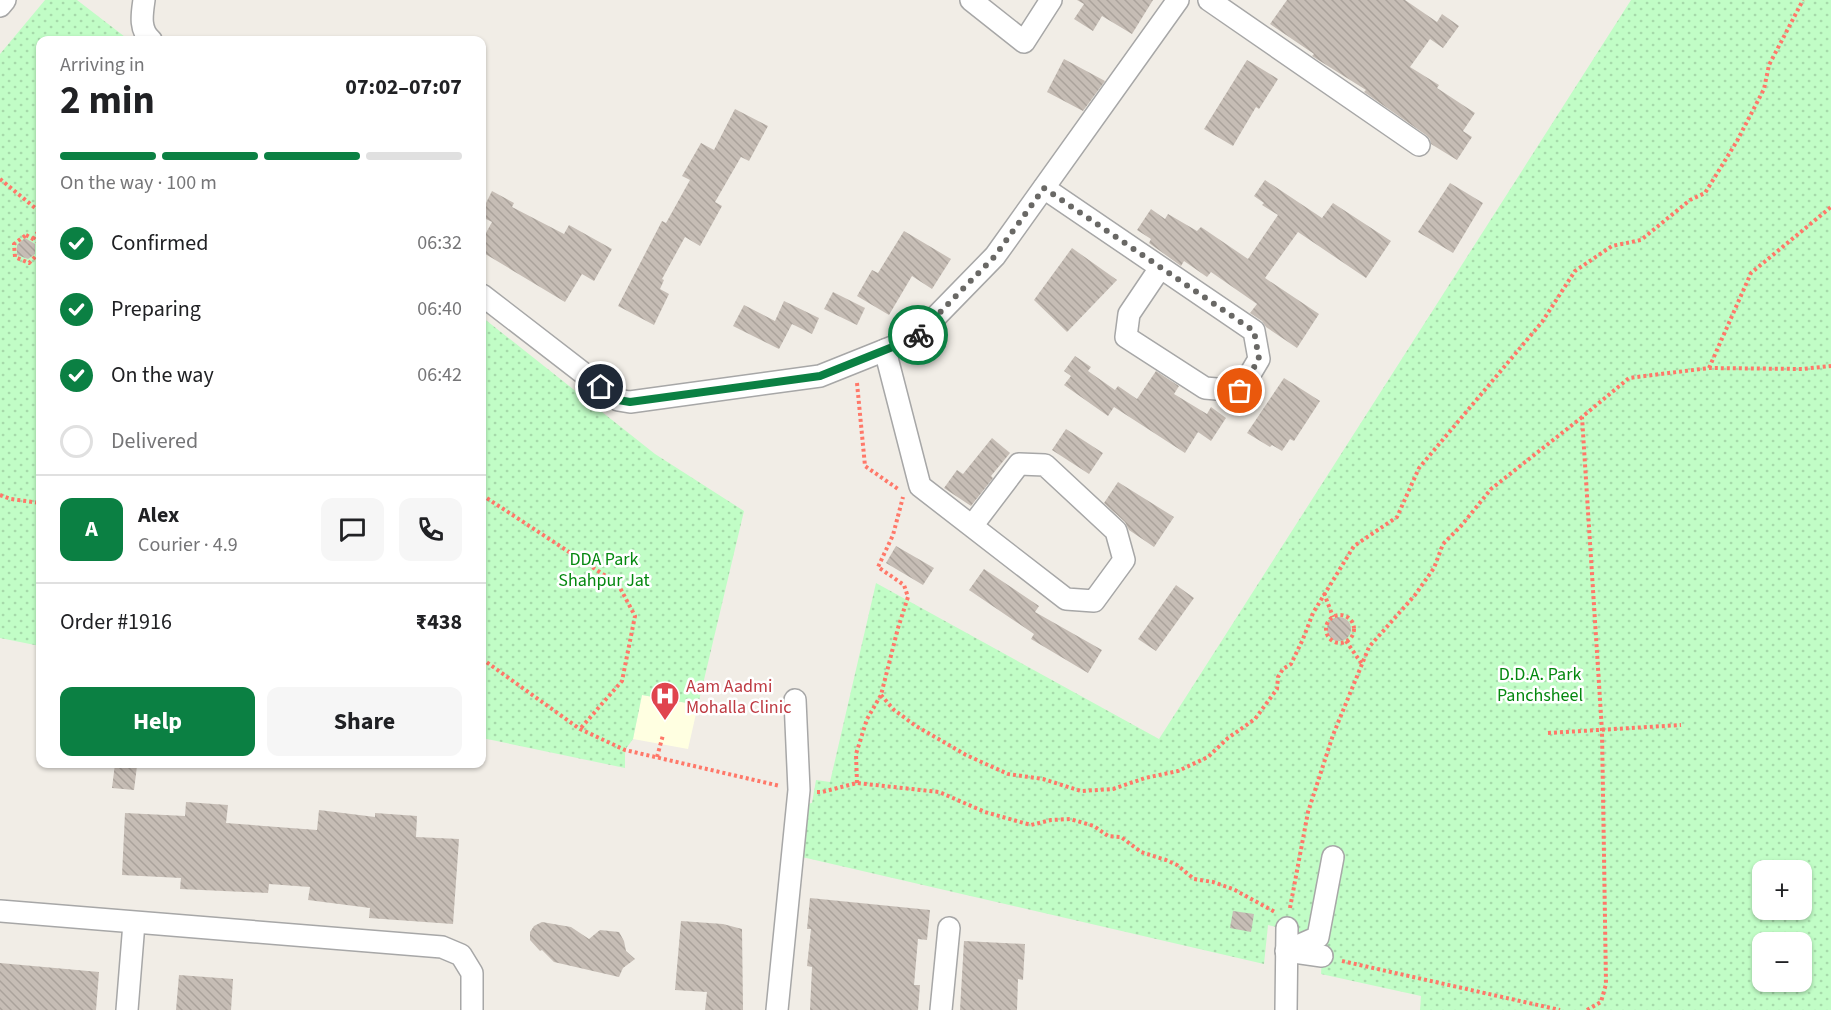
<!DOCTYPE html>
<html lang="en">
<head>
<meta charset="utf-8">
<style>
	body { margin:0; font-family:"Source Sans 3",sans-serif; background:#f6f6f6; color:#202124; height:100vh; display:flex; flex-direction:column; font-size:22px; white-space:nowrap }
	* { box-sizing:border-box; margin:0 }
	p { font-size:20px; color:#757577 }
	.icon { flex:none; width:33px; height:33px; fill:none; stroke:currentColor; stroke-width:2; stroke-linecap:round; stroke-linejoin:round }
	.map { position:relative; flex:1; overflow:hidden }
	.details { position:absolute; left:36px; top:36px; width:450px; height:732px; display:flex; flex-direction:column; background:#fff; border-radius:12px; box-shadow:0 2px 4px #0004 }
	.details>* { flex:none }
	.controls { position:absolute; left:1752px; top:860px; display:grid; gap:12px }
	.controls a { display:grid; place-items:center; width:60px; height:60px; border-radius:12px; background:#fff; box-shadow:0 2px 4px #0004; font-size:30px }
	.pin { position:absolute; display:grid; place-items:center; width:51px; height:51px; color:#fff; margin:-26px; border:3px solid #fff; border-radius:50%; box-shadow:0 2px 6px #0007 }
	.courier { position:absolute; display:grid; place-items:center; width:60px; height:60px; margin:-30px; border:4px solid #0b8043; border-radius:50%; background:#fff; color:#222; box-shadow:0 2px 8px #0007 }
	.head em { font-style:normal; font-weight:700 }
	.head div { display:flex; flex-direction:column-reverse }
	.head { display:flex; align-items:center; justify-content:space-between; height:102px; padding:0 24px }
	h1 { font-size:39px; font-weight:700; line-height:45px }
	.bar { display:grid; grid-template-columns:repeat(4,1fr); gap:9px 6px; align-content:center; height:72px; padding:0 24px }
	.bar i { height:8px; border-radius:4px; background:#e0e0e0 }
	.bar .active { background:#0b8043 }
	.bar p { grid-column:span 4 }
	.line { display:flex; align-items:center; gap:15px; padding:0 24px; border-top:2px solid #e0e0e0 }
	.line div { flex:1 }
	.round { display:grid; place-items:center; flex:none; width:63px; height:63px; border-radius:12px; background:#f6f6f6 }
	ol { padding:0 24px; list-style:none }
	li { display:flex; align-items:center; gap:18px; height:66px }
	li p { margin-inline-start:auto }
	li .icon { padding:6px; border-radius:50%; background:#0b8043; color:#fff; stroke-width:4 }
	li:last-child { color:#757577 }
	li i { width:33px; height:33px; border:3px solid #e0e0e0; border-radius:50% }
	.primary-button { display:flex; gap:12px; margin-top:auto; padding:12px 24px }
	.primary-button a { flex:1; height:69px; border-radius:12px; background:#0b8043; color:#fff; font-size:24px; font-weight:700; line-height:69px; text-align:center }
	.primary-button a+a { background:#f6f6f6; color:#202124 }
	.map>svg:first-child { display:block }
</style>
</head>
<body>
<div class="map">
<svg width="1831" height="1010" viewBox="0 0 1831 1010">
	<defs>
		<pattern id="park-dots" width="8" height="8" patternUnits="userSpaceOnUse" patternTransform="scale(1.5)"><rect width="8" height="8" fill="#c1fdc6"/><path d="M2 2h.1M6 6h.1" fill="none" stroke="#a6d9aa" stroke-width="1.8" stroke-linecap="round"/></pattern>
		<pattern id="building-back-hatch" width="6" height="6" patternUnits="userSpaceOnUse" patternTransform="scale(1.5)"><rect width="6" height="6" fill="#c6bdb5"/><path d="M-1 5l2 2M0 0l6 6M5-1l2 2" fill="none" stroke="#aaa29b"/></pattern>
	</defs>
	<rect width="100%" height="100%" fill="#f1ede6"/>
	<!-- education -->
	<polygon fill="#ffffe1" points="642,695 698,705 688,749 633,739"/>
	<!-- park -->
	<g fill="url(#park-dots)" fill-rule="evenodd">
		<polygon points="45,0 77,0 129,40 40,40 40,646 0,638 0,54"/>
		<path d="M1631 0H1831V1010H1420L1421 996 1321 974 1322 956 1318 937 1268 925 1264 964 802 857 805 804 812 803 816 780 830 782 876 583 1159 739ZM1762 870H1802V909H1762ZM1762 942H1802V981H1762Z"/>
		<polygon points="482,317 655,454 744,511 698,705 642,695 633,739 625,750 625,768 482,738"/>
	</g>
	<!-- building -->
	<g fill="url(#building-back-hatch)">
		<polygon points="1077,0 1153,0 1132,34 1102,16 1093,31 1074,19 1084,4"/>
		<polygon points="1287,0 1405,0 1437,22 1442,14 1459,26 1443,48 1430,39 1410,67 1439,85 1437,88 1475,113 1463,131 1472,137 1457,160 1431,144 1430,139 1426,135 1364,92 1366,90 1312,56 1314,54 1270,24"/>
		<polygon points="1064,59 1105,81 1083,111 1047,92"/>
		<polygon points="1247,60 1278,79 1259,109 1256,107 1233,146 1204,129"/>
		<polygon points="735,109 768,126 749,161 741,157 715,202 722,206 700,246 685,237 662,279 664,280 660,289 669,294 654,325 618,306 662,221 666,223 690,180 682,176 701,143 714,150"/>
		<polygon points="1265,180 1322,218 1333,203 1391,241 1366,278 1298,232 1265,278 1319,314 1297,348 1266,327 1262,321 1250,313 1257,304 1211,272 1207,277 1184,261 1181,266 1149,243 1151,239 1137,230 1151,209 1165,219 1168,214 1197,231 1201,227 1248,259 1278,215 1262,205 1264,203 1254,196"/>
		<polygon points="1450,183 1483,203 1453,253 1418,232"/>
		<polygon points="492,191 514,203 512,207 564,234 569,225 612,249 594,281 582,274 565,302 482,252 482,240 492,222 482,217 482,211"/>
		<polygon points="904,231 951,259 932,289 912,276 889,315 857,296 872,270 878,273"/>
		<polygon points="25,238 35,244 35,254 28,259 17,255 17,245"/>
		<polygon points="1072,248 1117,280 1067,332 1034,300"/>
		<polygon points="833,292 865,308 857,325 824,309"/>
		<polygon points="784,301 819,318 812,334 792,324 779,349 733,326 744,305 775,321"/>
		<polygon points="1075,356 1091,367 1088,371 1115,390 1118,386 1137,399 1156,371 1179,386 1174,394 1207,414 1211,407 1226,418 1211,441 1198,432 1185,453 1114,407 1108,416 1064,385 1071,376 1064,371"/>
		<polygon points="1284,378 1320,401 1294,441 1290,439 1282,451 1272,445 1270,447 1247,433"/>
		<polygon points="1066,429 1103,453 1089,474 1052,450"/>
		<polygon points="992,438 1010,453 991,476 993,478 971,506 944,488 957,470 963,474"/>
		<polygon points="1118,482 1174,517 1154,547 1129,530 1125,522 1104,503"/>
		<polygon points="896,546 934,568 923,585 886,563"/>
		<polygon points="984,569 1039,606 1035,612 1102,650 1088,673 1031,639 1034,634 969,590"/>
		<polygon points="1176,585 1194,598 1156,651 1138,639"/>
		<circle cx="1339" cy="629" r="12"/>
		<polygon points="115,764 137,766 134,790 112,788"/>
		<polygon points="186,802 228,805 226,823 317,830 319,810 375,817 375,813 417,816 416,837 459,839 453,924 369,918 370,908 308,900 310,887 269,884 268,893 180,889 181,878 122,875 125,813 185,816"/>
		<polygon points="810,898 930,910 927,940 918,939 914,985 920,985 918,1010 810,1010 812,967 807,966 811,929 807,929"/>
		<polygon points="1233,911 1254,914 1251,932 1230,928"/>
		<polygon points="681,921 723,924 742,929 743,1010 705,1010 707,992 675,990"/>
		<polygon points="542,922 571,927 589,939 600,930 619,932 624,941 626,951 635,959 623,968 619,977 554,962 542,950 540,951 530,940 530,932 534,926"/>
		<polygon points="964,941 1025,944 1023,980 1018,979 1017,1010 960,1010"/>
		<polygon points="0,963 99,972 96,1010 0,1010"/>
		<polygon points="179,975 233,979 231,1010 176,1010"/>
	</g>
	<g fill="none" stroke-linecap="round" stroke-linejoin="round">
		<!-- minor casing -->
		<g stroke="#a7a7a7" stroke-width="24">
			<g id="minor">
				<path d="M144 0C142 14 139 30 151 40"/>
				<polyline points="971,0 1024,42 1051,0"/>
				<polyline points="1209,0 1419,145"/>
				<polyline points="0,6 5,0"/>
				<polyline points="1044,188 1254,331 1259,359 1240,391 1205,388 1126,337 1129,314 1160,268"/>
				<polyline points="482,295 618,400 630,402 820,376 915,338 995,256 1178,0"/>
				<polyline points="885,350 920,486 1066,599 1094,601 1124,560 1116,531 1045,465 1019,464 972,526"/>
				<polyline points="0,911 442,947 461,955 472,973 472,1010"/>
				<polyline points="1286,951 1318,937 1333,857"/>
				<polyline points="1287,951 1322,956"/>
				<polyline points="127,1010 134,923"/>
				<polyline points="777,1010 799,790 795,700"/>
				<polyline points="941,1010 949,928"/>
				<polyline points="1286,1010 1287,928"/>
			</g>
		</g>
		<!-- path -->
		<g stroke="#ff7869" stroke-width="4" stroke-dasharray="3 3" stroke-linecap="butt">
			<polyline points="0,179 40,212"/>
			<polygon points="26,235 38,242 38,254 29,263 15,257 14,244"/>
			<polyline points="33,239 40,229"/>
			<polyline points="1709,368 1751,273 1831,207"/>
			<polyline points="857,383 865,466 898,489"/>
			<polyline points="0,495 11,499 40,503"/>
			<polyline points="482,495 618,584 635,616 622,681 580,729"/>
			<polyline points="1324,593 1333,617"/>
			<circle cx="1340" cy="629" r="14"/>
			<polyline points="1346,641 1362,664"/>
			<polyline points="482,659 580,729 625,750 780,786"/>
			<polyline points="881,695 894,710 916,726 966,755 1008,774 1043,779 1081,791 1113,789 1145,778 1178,771 1208,757 1228,738 1255,719 1277,689 1278,677 1283,669 1291,664 1303,639 1313,613 1354,546 1397,517 1419,468 1542,322 1575,271 1612,246 1641,240 1690,200 1705,193 1737,141 1764,89 1769,65 1803,0"/>
			<polyline points="1548,733 1681,725"/>
			<polyline points="657,757 663,735"/>
			<polyline points="857,783 856,754 867,719 881,695 898,628 908,597 904,585 878,567 893,535 903,497"/>
			<polyline points="817,792 822,792 857,783 939,792 985,812 1031,825 1051,820 1070,819 1094,826 1108,836 1121,837 1141,852 1166,860 1177,865 1194,879 1213,882 1233,889 1275,912"/>
			<polyline points="1290,908 1308,812 1333,735 1369,647 1415,595 1434,568 1443,544 1461,526 1491,489 1581,418"/>
			<polyline points="1342,961 1560,1010"/>
			<polyline points="1587,1010 1601,1002 1606,984 1602,731 1582,417 1629,378 1709,368 1802,369 1831,366"/>
		</g>
		<!-- minor -->
		<use href="#minor" stroke="#fff" stroke-width="21"/>
	</g>
	<g fill="none" stroke-linecap="round" stroke-linejoin="round">
		<!-- done -->
		<polyline stroke="#696865" stroke-width="6" stroke-dasharray="0 10.8" points="918,335 995,256 1044,188 1254,331 1259,359 1240,391"/>
		<!-- route -->
		<polyline stroke="#0b8043" stroke-width="8" points="601,387 618,400 630,402 820,376 915,338 918,335"/>
	</g>
	<!-- icons -->
	<defs>
		<g id="hospital-pin" transform="scale(1.5)"><path d="M0 17L-7.5 6A9.5 9.5 0 1 1 7.5 6Z" fill="#e0444e" stroke="#fff"/><path d="M-5-5h3v3.5h4V-5h3V5h-3V1.5h-4V5h-3Z" fill="#fff"/></g>
	</defs>
	<g fill-rule="evenodd">
		<use href="#hospital-pin" x="665" y="696"/>
	</g>
	<g text-anchor="middle" dominant-baseline="central" stroke-width="5" stroke-linejoin="round" paint-order="stroke">
		<!-- park labels -->
		<g font-size="18" fill="#04880f" stroke="#fff">
			<text x="604" y="559">DDA Park<tspan x="604" dy="21">Shahpur Jat</tspan></text>
			<text x="1540" y="674">D.D.A. Park<tspan x="1540" dy="21">Panchsheel</tspan></text>
		</g>
		<!-- health labels -->
		<g font-size="18" fill="#be3a42" stroke="#fff" text-anchor="start">
			<text x="686" y="686">Aam Aadmi<tspan x="686" dy="21">Mohalla Clinic</tspan></text>
		</g>
	</g>
</svg>
<div class="controls">
<a>+</a>
<a>−</a>
</div>
<div class="pin" style="left:1240px;top:391px;background:#ea580c"><svg class="icon" aria-label="bag" viewBox="0 0 24 24"><path d="M5 8h14l-1 12H6zM9 8a3 3 0 0 1 6 0"/></svg></div>
<div class="pin" style="left:601px;top:387px;background:#1f2937"><svg class="icon" aria-label="home" viewBox="0 0 24 24"><path d="M3 11l9-7 9 7M6 9v11h12V9"/></svg></div>
<div class="courier" style="left:918px;top:335px"><svg class="icon" aria-label="bike" viewBox="0 0 24 24"><circle cx="6" cy="16" r="4"/><circle cx="18" cy="16" r="4"/><path d="M6 16l4-8h5l3 8M10 8l3 8H6M13 5h3"/></svg></div>
<section class="details">
<div class="head"><div><h1>2 min</h1><p>Arriving in</p></div><em>07:02–07:07</em></div>
<div class="bar"><i class="active"></i><i class="active"></i><i class="active"></i><i></i><p>On the way · 100 m</p></div>
<ol>
<li><svg class="icon" aria-label="check" viewBox="0 0 24 24"><path d="M5 12l5 5 9-10"/></svg>Confirmed<p>06:32</p></li>
<li><svg class="icon" aria-label="check" viewBox="0 0 24 24"><path d="M5 12l5 5 9-10"/></svg>Preparing<p>06:40</p></li>
<li><svg class="icon" aria-label="check" viewBox="0 0 24 24"><path d="M5 12l5 5 9-10"/></svg>On the way<p>06:42</p></li>
<li><i></i>Delivered</li>
</ol>
<div class="line" style="height:108px"><b class="round" style="background:#0b8043;color:#fff">A</b><div><b>Alex</b><p>Courier · 4.9</p></div><a class="round"><svg class="icon" aria-label="chat" viewBox="0 0 24 24"><path d="M4 5h16v11H9l-5 4z"/></svg></a><a class="round"><svg class="icon" aria-label="phone" viewBox="0 0 24 24"><path d="M5 4h4l2 5-3 2q2 4 5 5l2-3 5 2v4C11 20 4 13 5 4z"/></svg></a></div>
<div class="line" style="height:78px"><div>Order #1916</div><b>₹438</b></div>
<div class="primary-button"><a>Help</a><a>Share</a></div>
</section>
</div>
</body>
</html>
